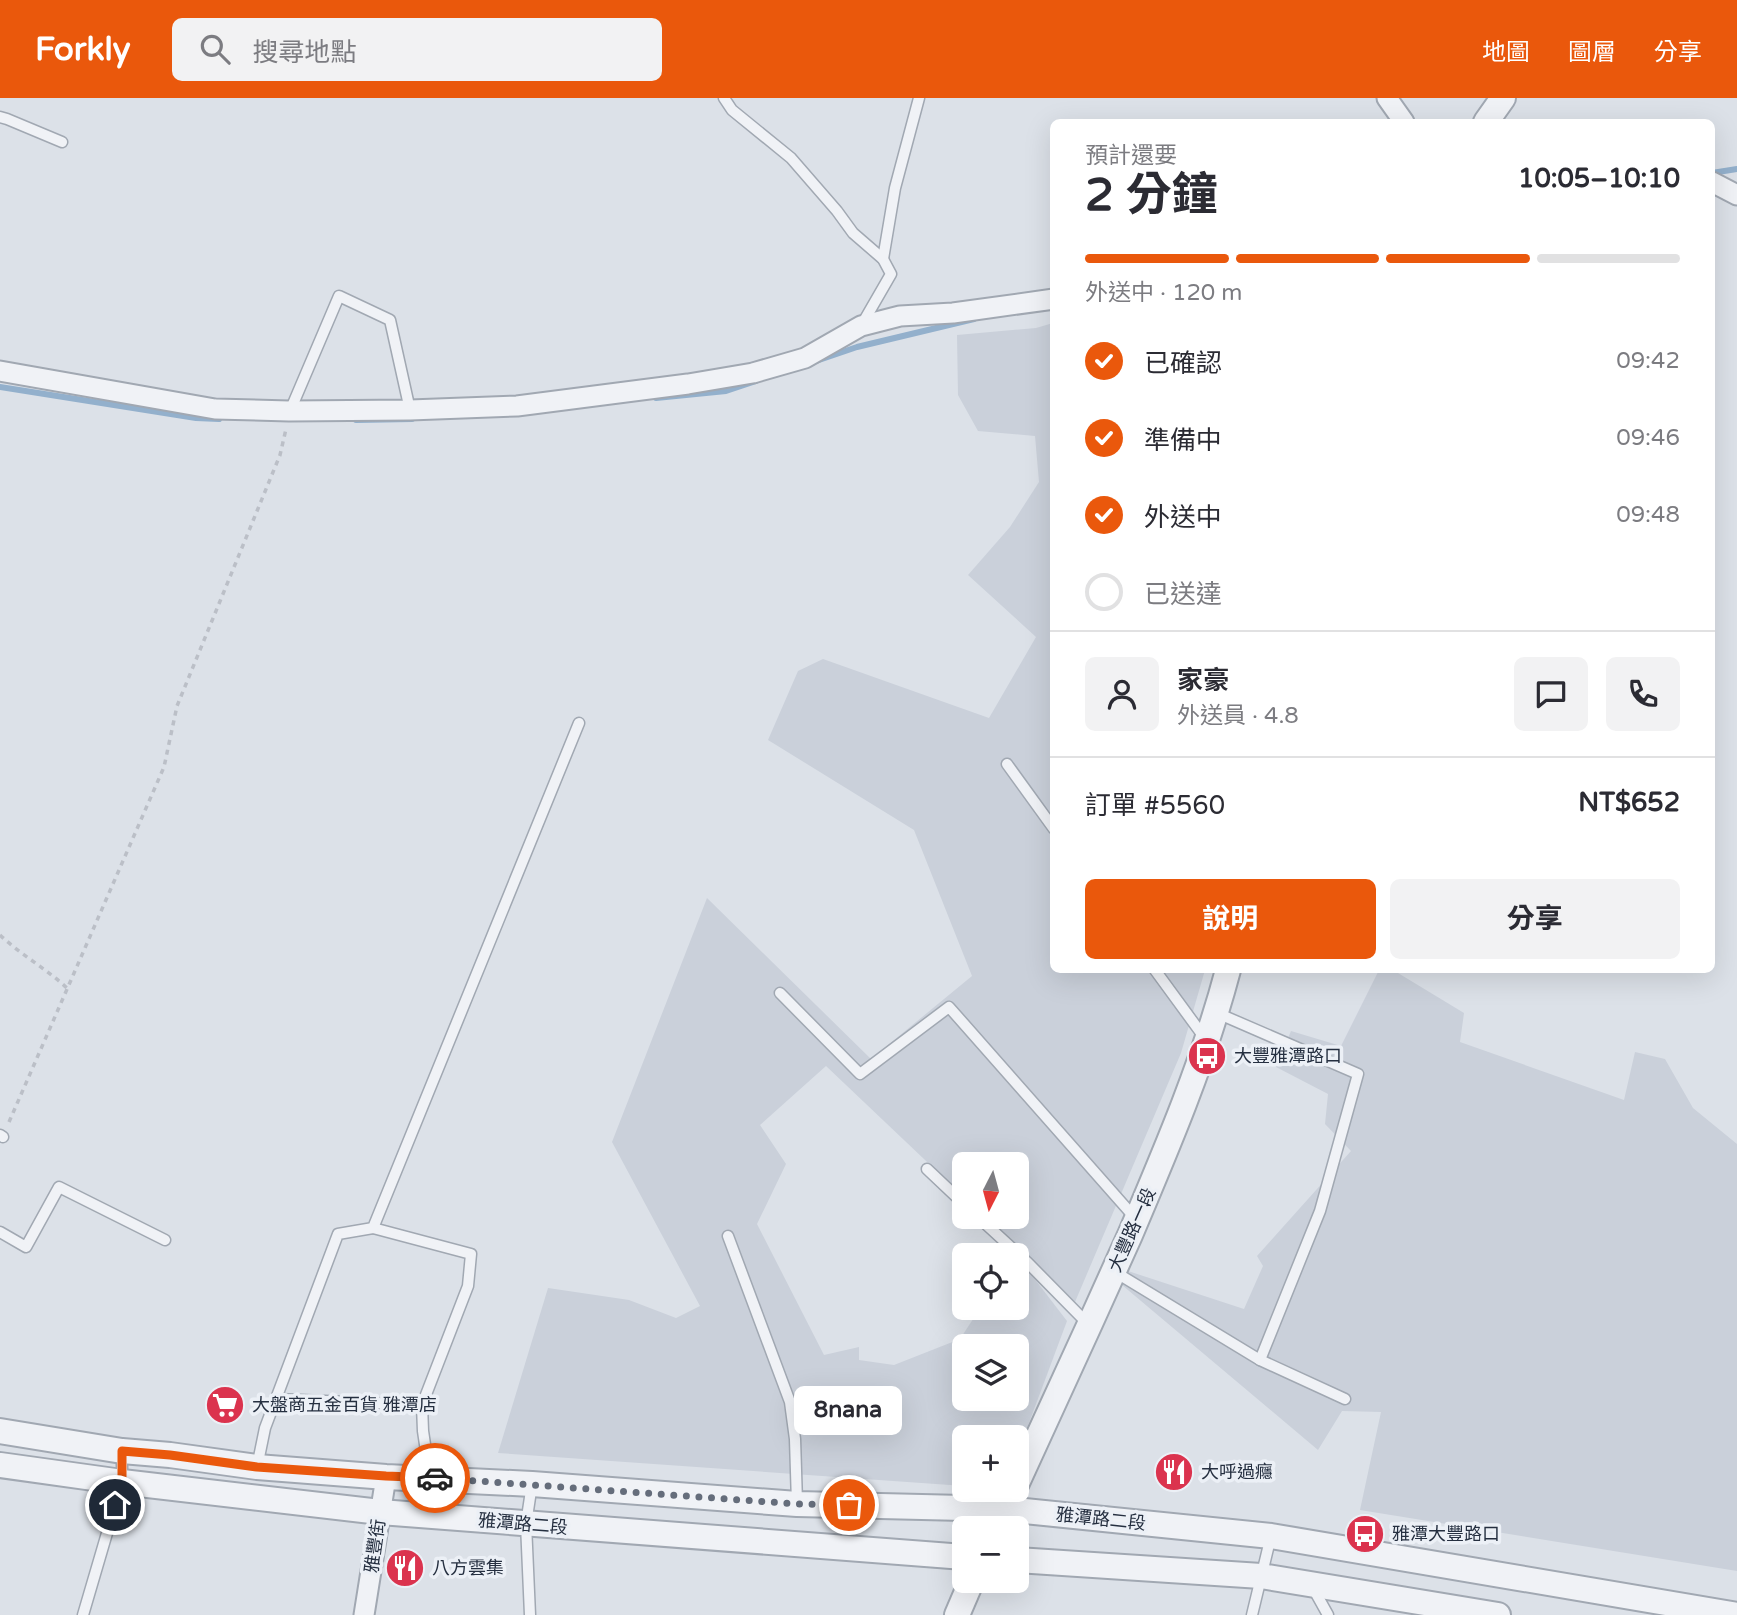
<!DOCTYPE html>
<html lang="zh-TW">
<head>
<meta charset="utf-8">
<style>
	body { margin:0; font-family:"Varela Round","Noto Sans TC",sans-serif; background:#f2f2f3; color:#2b2b33; height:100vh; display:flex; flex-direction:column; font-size:26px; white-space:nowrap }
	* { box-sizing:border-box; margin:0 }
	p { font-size:23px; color:#7c7c81 }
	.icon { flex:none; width:38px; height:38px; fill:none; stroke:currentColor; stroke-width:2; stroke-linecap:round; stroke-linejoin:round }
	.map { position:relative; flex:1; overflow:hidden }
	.details { position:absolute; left:1050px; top:21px; width:665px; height:854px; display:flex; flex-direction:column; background:#fff; border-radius:10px; box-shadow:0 7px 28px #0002 }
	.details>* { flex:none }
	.needle { width:46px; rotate:186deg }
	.controls { position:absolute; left:952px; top:1054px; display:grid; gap:14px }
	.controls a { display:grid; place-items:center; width:77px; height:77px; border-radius:10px; background:#fff; box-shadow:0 7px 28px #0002; font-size:35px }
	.pin { position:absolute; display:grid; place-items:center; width:60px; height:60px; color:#fff; margin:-30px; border:4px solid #fff; border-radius:50%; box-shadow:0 2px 7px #0007 }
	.courier { position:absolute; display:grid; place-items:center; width:70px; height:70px; margin:-35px; border:5px solid #ea580c; border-radius:50%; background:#fff; color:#222; box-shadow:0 2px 9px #0007 }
	.bubble { position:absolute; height:49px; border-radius:10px; background:#fff; box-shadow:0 7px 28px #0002; font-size:23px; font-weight:700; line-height:49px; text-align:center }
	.overview em { font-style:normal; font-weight:700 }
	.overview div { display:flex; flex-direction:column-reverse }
	.overview { display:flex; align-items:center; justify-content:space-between; height:119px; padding:0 35px }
	h1 { font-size:46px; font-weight:700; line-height:52px }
	.bar { display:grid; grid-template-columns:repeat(4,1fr); gap:10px 7px; align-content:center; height:84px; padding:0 35px }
	.bar i { height:9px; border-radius:5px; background:#e1e1e2 }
	.bar .on { background:#ea580c }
	.bar p { grid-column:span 4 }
	.line { display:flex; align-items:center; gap:18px; padding:0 35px; border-top:2px solid #e1e1e2 }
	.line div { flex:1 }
	.round { display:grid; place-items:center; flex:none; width:74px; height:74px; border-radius:10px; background:#f2f2f3 }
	ol { padding:0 35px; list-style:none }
	li { display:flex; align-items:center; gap:21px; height:77px }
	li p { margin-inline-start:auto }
	li .icon { padding:7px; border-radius:50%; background:#ea580c; color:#fff; stroke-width:4 }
	li:last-child { color:#7c7c81 }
	li i { width:38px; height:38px; border:4px solid #e1e1e2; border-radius:50% }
	.button { display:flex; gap:14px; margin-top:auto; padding:14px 35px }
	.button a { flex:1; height:80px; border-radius:10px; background:#ea580c; color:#fff; font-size:28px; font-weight:700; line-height:80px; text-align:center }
	.button a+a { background:#f2f2f3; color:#2b2b33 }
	header { display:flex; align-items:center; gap:42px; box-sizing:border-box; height:98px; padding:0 35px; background:#ea580c; color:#fff }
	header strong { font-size:33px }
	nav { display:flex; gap:38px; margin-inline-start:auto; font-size:24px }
	.search { width:490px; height:63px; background:#f2f2f3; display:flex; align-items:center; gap:18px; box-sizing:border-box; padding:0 24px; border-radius:10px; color:#7c7c81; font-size:26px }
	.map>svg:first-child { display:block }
</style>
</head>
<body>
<header>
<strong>Forkly</strong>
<div class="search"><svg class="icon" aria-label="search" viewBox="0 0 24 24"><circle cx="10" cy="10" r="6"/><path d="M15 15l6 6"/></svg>搜尋地點</div>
<nav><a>地圖</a><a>圖層</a><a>分享</a></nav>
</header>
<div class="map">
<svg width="1737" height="1517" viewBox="0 0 1737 1517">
	<rect width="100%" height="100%" fill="#dce1e8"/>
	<!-- built -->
	<g fill="#cad0da" fill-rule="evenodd">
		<path d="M1053 225 1054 872H1205L1181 955 1075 1204 984 1118H1017V1066H964V1099L826 968 760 1027 786 1066 757 1126 824 1257 859 1249V1262L894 1267 960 1241 981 1209H1017V1158L1067 1223 1017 1357V1339H964V1388L498 1355 548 1190 629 1202 676 1220 700 1208 612 1044 707 800 871 961 972 878 914 732 768 642 798 573 823 561 989 620 1036 539 968 477 1010 429 1039 384 1035 338 978 333 958 297 957 237 1036 230ZM964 1248H1017V1300H964Z"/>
		<polygon points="1379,872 1393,872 1464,915 1460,944 1624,1002 1635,954 1665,961 1693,1010 1737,1046 1737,1473 1360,1412 1381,1314 1342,1313 1318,1352 1122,1187 1128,1173 1244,1211 1263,1168 1257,1158 1351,1053 1325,1026 1328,996 1276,969 1291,933 1341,948"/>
	</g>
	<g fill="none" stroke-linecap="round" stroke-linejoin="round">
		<!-- stream -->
		<g stroke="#93b0cc" stroke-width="6">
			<polyline points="1712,75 1737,71"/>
			<polyline points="816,263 857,249 974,221"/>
			<polyline points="0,289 196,320 219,321"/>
			<polyline points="656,300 726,293 756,283"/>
			<polyline points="356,322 412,321"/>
		</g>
		<!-- service casing -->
		<g stroke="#a1a8b2" stroke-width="13">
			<g id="service">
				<polyline points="724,0 732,12 791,60 837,113 853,135 883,161 891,176 861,228"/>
				<polyline points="0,19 7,21 62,44"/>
				<polyline points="883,161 895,90 919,0"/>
				<polyline points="290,313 339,198 390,222 410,312"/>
				<polyline points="1007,666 1054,731"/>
				<polyline points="1155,872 1204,939"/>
				<polyline points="780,895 860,976 949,909 1136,1121"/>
				<polyline points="0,1037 3,1039"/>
				<polyline points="927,1071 964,1106"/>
				<polyline points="977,1118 1028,1165 1089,1227"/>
				<polyline points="373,1130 471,1156 468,1188 422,1307 423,1333 430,1380"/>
				<polyline points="0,1134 26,1149 59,1089 165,1142"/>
				<polyline points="728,1138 790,1304 795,1341 797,1405"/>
				<polyline points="1115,1174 1260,1262 1320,1113 1358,976 1217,915"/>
				<polyline points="1260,1262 1345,1301"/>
				<polyline points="276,1301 422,1307"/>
				<polyline points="257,1369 265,1330 338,1136 373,1130 579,625"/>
				<polyline points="1313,1490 1328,1517"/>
				<polyline points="83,1517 122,1384 122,1354"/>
				<polyline points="530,1517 526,1426 532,1386"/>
				<polyline points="1252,1517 1271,1438"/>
			</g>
		</g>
		<!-- minor casing -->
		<g stroke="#a1a8b2" stroke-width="23">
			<g id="minor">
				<polyline points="1387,0 1404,24"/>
				<polyline points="1712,84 1737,97"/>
				<polyline points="0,273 215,311 289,313 410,312 517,308 688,286 753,275 805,260 861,228 900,218 953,215 1054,201"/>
				<polyline points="364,1517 386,1379"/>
			</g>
		</g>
		<!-- tertiary casing -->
		<g stroke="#a1a8b2" stroke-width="28">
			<g id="tertiary">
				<polyline points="1486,24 1503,0"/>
				<polyline points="0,1333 122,1353 170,1357 257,1369 386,1379 532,1386 797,1406 1005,1411 1271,1438 1737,1517"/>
				<polyline points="0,1367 122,1384 380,1414 964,1459"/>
				<path d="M1017 1385C1055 1302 1093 1220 1130 1137 1167 1050 1204 963 1228 872"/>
				<polyline points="1017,1462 1261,1478 1498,1517"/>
				<polyline points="957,1517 972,1482"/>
			</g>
		</g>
		<!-- path -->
		<g stroke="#bbbfc7" stroke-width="3.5" stroke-dasharray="5 5" stroke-linecap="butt">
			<path d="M0 837C21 857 47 871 68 891"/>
			<polyline points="9,1024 164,669 177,608 280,357 286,331"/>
		</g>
		<!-- service -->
		<use href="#service" stroke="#f0f2f6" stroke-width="10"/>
		<!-- minor -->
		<use href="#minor" stroke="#f0f2f6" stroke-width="19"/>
		<!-- tertiary -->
		<use href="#tertiary" stroke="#f0f2f6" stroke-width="24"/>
	</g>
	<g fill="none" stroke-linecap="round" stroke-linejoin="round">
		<!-- done -->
		<polyline stroke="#656d7b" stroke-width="7" stroke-dasharray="0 12.6" points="435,1380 797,1406 849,1407"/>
		<!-- route -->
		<polyline stroke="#ea580c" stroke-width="9" points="115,1407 122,1384 122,1353 170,1357 257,1369 386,1378 435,1380"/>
	</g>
	<!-- icons -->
	<defs>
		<g id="bus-disc" transform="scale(2.0125)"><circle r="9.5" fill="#db334e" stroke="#ecf0f6"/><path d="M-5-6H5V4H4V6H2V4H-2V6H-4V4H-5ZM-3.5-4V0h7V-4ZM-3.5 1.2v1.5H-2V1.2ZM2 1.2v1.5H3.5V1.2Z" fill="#fff"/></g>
		<g id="supermarket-disc" transform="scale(2.0125)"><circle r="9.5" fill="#db334e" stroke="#ecf0f6"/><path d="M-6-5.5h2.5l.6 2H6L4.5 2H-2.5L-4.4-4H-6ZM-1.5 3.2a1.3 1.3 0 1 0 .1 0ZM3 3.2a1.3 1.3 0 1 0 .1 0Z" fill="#fff"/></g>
		<g id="restaurant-disc" transform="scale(2.0125)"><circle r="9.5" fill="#db334e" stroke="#ecf0f6"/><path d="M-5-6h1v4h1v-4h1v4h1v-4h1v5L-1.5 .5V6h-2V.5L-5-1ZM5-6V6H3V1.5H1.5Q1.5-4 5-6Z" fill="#fff"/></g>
	</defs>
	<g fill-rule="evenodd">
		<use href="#bus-disc" x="1207" y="958"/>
		<use href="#supermarket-disc" x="225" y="1307"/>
		<use href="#restaurant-disc" x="1174" y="1374"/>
		<use href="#bus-disc" x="1365" y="1436"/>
		<use href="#restaurant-disc" x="405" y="1470"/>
	</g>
	<g text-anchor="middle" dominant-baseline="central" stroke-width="7" stroke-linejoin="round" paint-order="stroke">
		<!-- poi labels -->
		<g font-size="18" fill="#252f40" stroke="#ecf0f6" text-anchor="start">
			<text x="1234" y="958">大豐雅潭路口</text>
			<text x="252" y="1307">大盤商五金百貨 雅潭店</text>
			<text x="1201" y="1374">大呼過癮</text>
			<text x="1392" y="1436">雅潭大豐路口</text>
			<text x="432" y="1470">八方雲集</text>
		</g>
		<!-- street labels -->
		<g font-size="18" fill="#252f40" stroke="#ecf0f6">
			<text transform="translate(1132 1132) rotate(-66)">大豐路一段</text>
			<text transform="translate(1101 1421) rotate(6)">雅潭路二段</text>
			<text transform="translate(523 1426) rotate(5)">雅潭路二段</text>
			<text transform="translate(375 1448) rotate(-82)">雅豐街</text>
		</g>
	</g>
</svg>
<div class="controls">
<a><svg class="needle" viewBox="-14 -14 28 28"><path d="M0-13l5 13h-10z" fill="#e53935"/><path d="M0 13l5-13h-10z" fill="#7c7c81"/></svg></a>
<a><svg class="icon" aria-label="locate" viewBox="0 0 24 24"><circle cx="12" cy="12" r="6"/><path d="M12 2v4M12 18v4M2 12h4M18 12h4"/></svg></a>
<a><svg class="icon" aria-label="layers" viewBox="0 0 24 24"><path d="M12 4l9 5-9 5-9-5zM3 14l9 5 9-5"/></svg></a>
<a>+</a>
<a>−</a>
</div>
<div class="pin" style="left:849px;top:1407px;background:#ea580c"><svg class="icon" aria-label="bag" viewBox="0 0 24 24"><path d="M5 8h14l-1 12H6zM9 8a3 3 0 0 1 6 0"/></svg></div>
<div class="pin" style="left:115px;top:1407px;background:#1f2937"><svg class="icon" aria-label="home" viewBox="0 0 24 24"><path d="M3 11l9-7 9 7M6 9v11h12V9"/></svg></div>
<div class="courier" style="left:435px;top:1380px"><svg class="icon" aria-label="car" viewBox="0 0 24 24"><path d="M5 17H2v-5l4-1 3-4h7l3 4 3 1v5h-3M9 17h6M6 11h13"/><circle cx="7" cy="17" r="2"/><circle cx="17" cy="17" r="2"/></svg></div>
<div class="bubble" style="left:794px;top:1288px;width:108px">8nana</div>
<section class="details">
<div class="overview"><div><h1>2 分鐘</h1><p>預計還要</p></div><em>10:05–10:10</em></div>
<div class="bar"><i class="on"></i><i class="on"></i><i class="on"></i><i></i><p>外送中 · 120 m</p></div>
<ol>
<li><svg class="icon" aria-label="check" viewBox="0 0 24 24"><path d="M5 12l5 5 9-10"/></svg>已確認<p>09:42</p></li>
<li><svg class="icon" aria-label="check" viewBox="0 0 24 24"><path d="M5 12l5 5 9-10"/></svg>準備中<p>09:46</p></li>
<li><svg class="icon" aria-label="check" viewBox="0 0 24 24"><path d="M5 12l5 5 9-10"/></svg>外送中<p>09:48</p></li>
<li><i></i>已送達</li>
</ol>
<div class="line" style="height:126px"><a class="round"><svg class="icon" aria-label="person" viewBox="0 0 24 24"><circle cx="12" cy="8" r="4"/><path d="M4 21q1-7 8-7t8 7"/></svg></a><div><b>家豪</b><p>外送員 · 4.8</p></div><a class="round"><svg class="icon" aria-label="chat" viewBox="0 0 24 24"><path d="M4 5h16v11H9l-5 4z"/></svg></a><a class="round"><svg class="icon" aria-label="phone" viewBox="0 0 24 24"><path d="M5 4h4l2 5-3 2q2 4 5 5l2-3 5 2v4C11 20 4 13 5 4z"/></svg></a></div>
<div class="line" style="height:91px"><div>訂單 #5560</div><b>NT$652</b></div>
<div class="button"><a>說明</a><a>分享</a></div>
</section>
</div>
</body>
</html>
